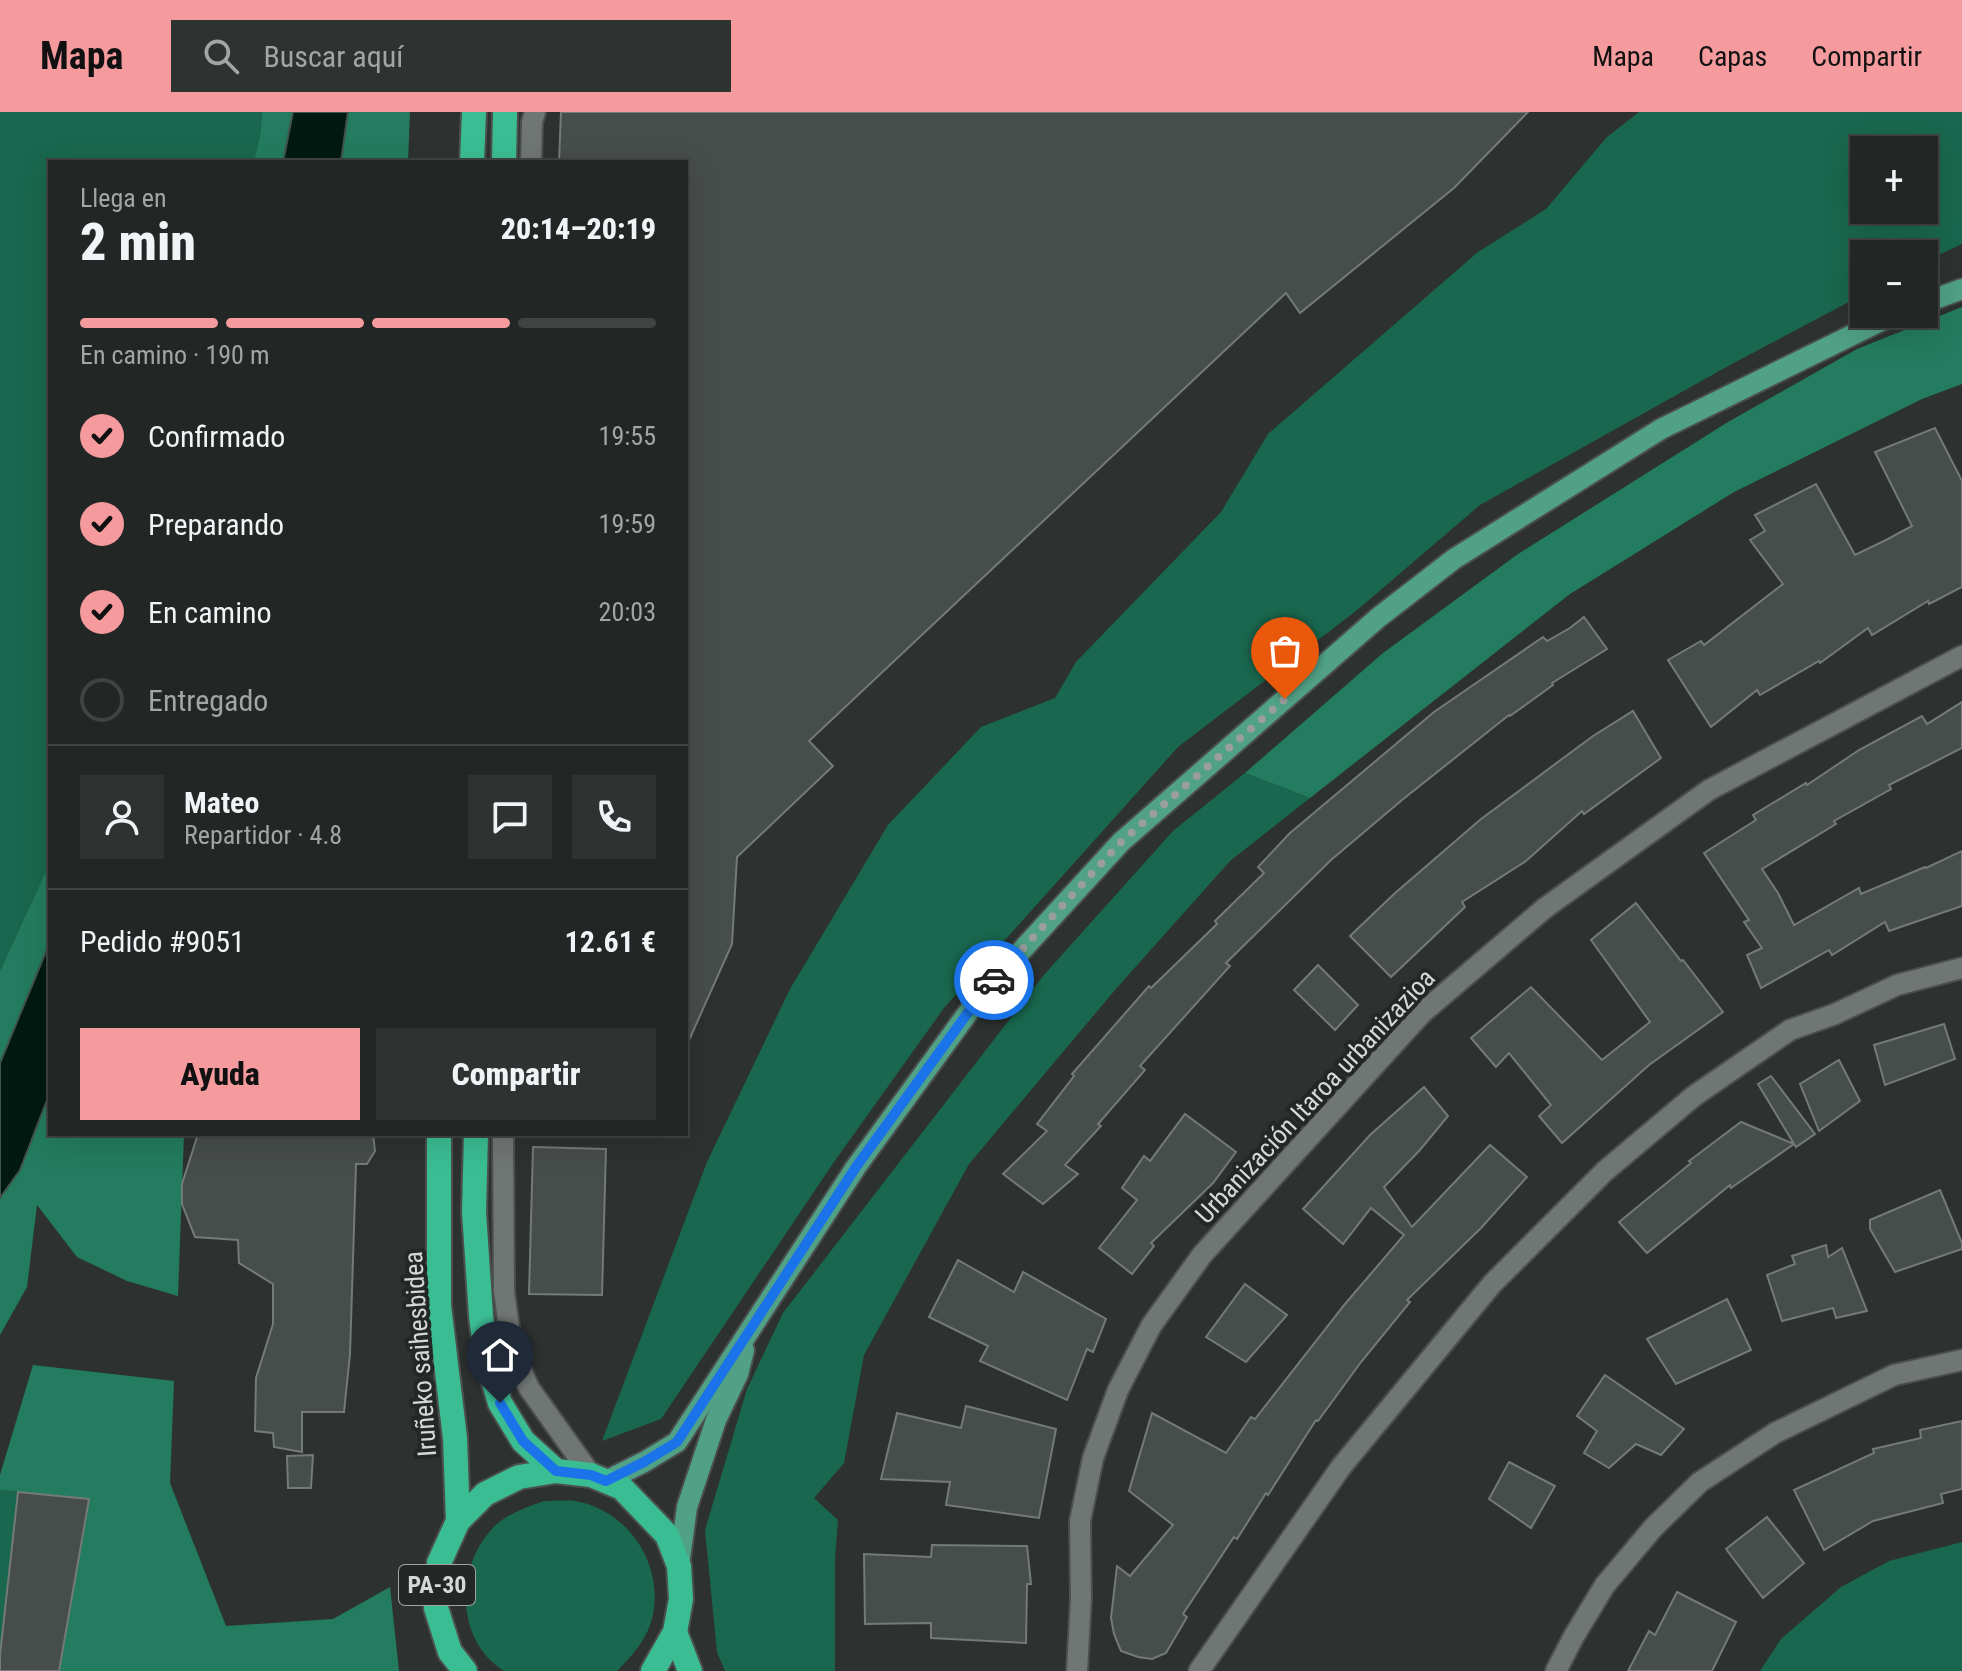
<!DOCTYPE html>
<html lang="es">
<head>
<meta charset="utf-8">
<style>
	body { margin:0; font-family:"Roboto Condensed",sans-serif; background:#2e3231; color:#f1f3f6; height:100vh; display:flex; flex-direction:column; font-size:30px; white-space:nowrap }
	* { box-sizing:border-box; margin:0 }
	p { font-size:26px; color:#a2a5a6 }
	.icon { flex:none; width:44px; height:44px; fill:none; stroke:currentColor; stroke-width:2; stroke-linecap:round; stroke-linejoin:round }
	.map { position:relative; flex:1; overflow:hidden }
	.drawer { position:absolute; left:48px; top:48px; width:640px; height:976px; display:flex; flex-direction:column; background:#222624; border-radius:0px; box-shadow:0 8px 32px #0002,0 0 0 2px #3f4341 }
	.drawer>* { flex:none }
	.buttons { position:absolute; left:1850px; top:24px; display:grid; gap:16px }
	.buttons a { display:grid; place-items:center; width:88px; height:88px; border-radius:0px; background:#222624; box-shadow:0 8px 32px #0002,0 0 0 2px #3f4341; font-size:40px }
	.pin { position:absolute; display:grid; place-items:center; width:68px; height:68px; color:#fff; margin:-82px -34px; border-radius:50% 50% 50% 0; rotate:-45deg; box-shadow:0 0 8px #0007 }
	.pin .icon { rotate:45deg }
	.courier { position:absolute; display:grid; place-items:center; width:80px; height:80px; margin:-40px; border:6px solid #1a73e8; border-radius:50%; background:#fff; color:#222; box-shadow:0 2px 10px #0007 }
	.headline em { font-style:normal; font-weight:800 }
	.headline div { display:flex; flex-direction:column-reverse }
	.headline { display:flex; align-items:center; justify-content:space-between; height:136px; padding:0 32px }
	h1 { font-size:52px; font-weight:800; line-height:60px }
	.bar { display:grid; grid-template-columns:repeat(4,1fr); gap:12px 8px; align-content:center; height:96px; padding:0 32px }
	.bar i { height:10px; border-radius:6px; background:#3f4341 }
	.bar .active { background:#f59b9e }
	.bar p { grid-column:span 4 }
	.line { display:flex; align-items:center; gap:20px; padding:0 32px; border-top:2px solid #3f4341 }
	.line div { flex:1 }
	.round { display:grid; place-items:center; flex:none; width:84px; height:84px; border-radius:0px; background:#2e3231 }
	ol { padding:0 32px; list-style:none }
	li { display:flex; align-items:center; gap:24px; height:88px }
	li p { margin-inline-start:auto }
	li .icon { padding:8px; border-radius:50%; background:#f59b9e; color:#111; stroke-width:4 }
	li:last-child { color:#a2a5a6 }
	li i { width:44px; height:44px; border:4px solid #3f4341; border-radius:50% }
	.button { display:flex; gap:16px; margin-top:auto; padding:16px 32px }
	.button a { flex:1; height:92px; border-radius:0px; background:#f59b9e; color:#111; font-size:32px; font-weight:800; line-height:92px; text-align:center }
	.button a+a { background:#2e3231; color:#f1f3f6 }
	header { display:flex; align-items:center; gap:48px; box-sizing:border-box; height:112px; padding:0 40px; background:#f59b9e; color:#111 }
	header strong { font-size:38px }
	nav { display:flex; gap:44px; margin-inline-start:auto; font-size:28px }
	.search { width:560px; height:72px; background:#2e3231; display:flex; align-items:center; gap:20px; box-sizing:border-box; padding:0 28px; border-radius:0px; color:#a2a5a6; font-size:30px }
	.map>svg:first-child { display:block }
</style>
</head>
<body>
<header>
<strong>Mapa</strong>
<div class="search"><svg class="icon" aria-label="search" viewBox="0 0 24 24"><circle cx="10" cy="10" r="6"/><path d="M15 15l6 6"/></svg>Buscar aquí</div>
<nav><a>Mapa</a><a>Capas</a><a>Compartir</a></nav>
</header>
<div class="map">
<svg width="1962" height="1559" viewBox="0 0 1962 1559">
	<rect width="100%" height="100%" fill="#2d3230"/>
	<!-- green -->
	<g fill="#19674e" fill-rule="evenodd">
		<polygon points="0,0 262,0 260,24 255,50 50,50 50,750 0,859"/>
		<path d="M1639 0H1962V132L1924 150V142H1864V182L1730 253 1480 393 1356 499 1178 635 944 896 834 1050 661 1307 602 1329 707 1050 790 877 888 713 981 615 1055 586 1076 550 1221 400 1268 322 1478 140 1546 97 1607 25ZM1864 38H1924V98H1864Z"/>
		<polygon points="1245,661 1310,686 1230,749 1115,878 969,1052 864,1243 844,1351 814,1386 838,1408 835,1447 835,1559 725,1559 717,1540 705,1418 747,1277 783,1201 1043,864 1173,719"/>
		<polygon points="0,1378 18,1380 0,1543"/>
		<path d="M544 1389C554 1389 566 1388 575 1389 628 1398 663 1451 653 1503 648 1526 633 1543 617 1559H504C456 1529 455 1458 491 1418 505 1402 525 1396 544 1389Z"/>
		<polygon points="1962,1430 1962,1559 1760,1559 1781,1527 1841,1475 1889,1449"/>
	</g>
	<!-- forest -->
	<g fill="#237c5f">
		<polygon points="262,0 293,0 283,50 254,50 260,24"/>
		<polygon points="348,0 410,0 408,50 341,50"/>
		<polygon points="1962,195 1962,272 1922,287 1734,380 1570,482 1310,686 1245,661 1383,541 1518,442 1728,310 1857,237"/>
		<polygon points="50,750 50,830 0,951 0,859"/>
		<polygon points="50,980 50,1022 184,1022 178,1184 127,1169 77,1145 37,1093 27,1175 0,1223 0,1086 20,1058"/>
		<polygon points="33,1253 174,1269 170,1371 226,1514 333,1507 390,1475 399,1559 59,1559 89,1387 0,1378 0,1363"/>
	</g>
	<!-- water -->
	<g fill="#011a11" stroke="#41534c" stroke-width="2">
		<polygon points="293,0 348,0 341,50 283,50"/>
		<polygon points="50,830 50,980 20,1058 0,1086 0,951"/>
	</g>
	<!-- building -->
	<g fill="#474d4a" stroke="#737a77" stroke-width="2">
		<polygon points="561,0 1528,0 1454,76 1300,201 1286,181 809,629 833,654 737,745 732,832 686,935 686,50 559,50"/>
		<polygon points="1935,316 1962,369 1962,475 1929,492 1928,489 1872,523 1868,516 1820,551 1819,549 1760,583 1757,578 1711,615 1668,548 1701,529 1704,533 1783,472 1750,428 1765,419 1755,403 1816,372 1855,443 1886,428 1912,414 1875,340"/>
		<polygon points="1584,505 1607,537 1552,571 1553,573 1510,604 1509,603 1402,688 1331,748 1226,851 1230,854 1140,954 1145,958 1098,1012 1101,1014 1065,1053 1078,1062 1043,1092 1003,1062 1047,1019 1037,1012 1074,964 1072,962 1149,874 1151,876 1217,812 1215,809 1264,761 1258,755 1290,721 1434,600 1543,525 1547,529 1570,516"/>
		<polygon points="1962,590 1962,636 1889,673 1891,677 1834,709 1836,712 1762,757 1778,781 1794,813 1859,776 1861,782 1925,755 1926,756 1962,739 1962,794 1889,819 1885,810 1832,843 1829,838 1761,876 1747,843 1762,836 1744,810 1749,808 1704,741 1756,708 1753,703 1806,671 1807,673 1859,638 1922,604 1927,612"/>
		<polygon points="1633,599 1661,646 1584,702 1582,699 1526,749 1462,790 1465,795 1391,865 1350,824 1394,782 1481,707 1593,624"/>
		<polygon points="1636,791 1681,849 1683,848 1723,900 1649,953 1562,1031 1539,1004 1551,993 1509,941 1496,955 1471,926 1531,875 1602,948 1650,910 1591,828"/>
		<polygon points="1318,853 1358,893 1335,918 1294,878"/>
		<polygon points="1944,912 1955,947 1885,973 1874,933"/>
		<polygon points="1839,948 1860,989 1819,1019 1800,972"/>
		<polygon points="1771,964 1815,1022 1796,1035 1794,1032 1731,1076 1730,1073 1647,1141 1619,1110 1691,1051 1689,1049 1741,1010 1794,1032 1758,972"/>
		<polygon points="1424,975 1448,1004 1420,1038 1384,1075 1412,1115 1490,1033 1527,1065 1481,1116 1407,1188 1410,1190 1361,1250 1318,1309 1316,1308 1268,1383 1266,1381 1237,1427 1234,1425 1183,1502 1187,1505 1166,1541 1152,1547 1138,1545 1121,1539 1114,1522 1111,1506 1117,1454 1130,1464 1173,1413 1129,1379 1152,1301 1226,1341 1251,1305 1255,1307 1345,1192 1404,1123 1371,1096 1343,1132 1303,1097 1370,1023"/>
		<polygon points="1185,1002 1236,1040 1213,1071 1151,1131 1154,1134 1132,1162 1099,1136 1137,1088 1122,1076 1144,1044 1150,1049"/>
		<polygon points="198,1022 373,1022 375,1039 367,1052 356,1052 350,1242 344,1300 302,1300 302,1340 274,1335 273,1321 255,1319 256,1266 273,1212 273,1172 239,1151 238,1128 195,1125 182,1092 182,1072"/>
		<polygon points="533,1035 606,1037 602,1183 529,1182"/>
		<polygon points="1940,1078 1962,1131 1962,1137 1895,1160 1870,1117 1870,1108"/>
		<polygon points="1826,1133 1828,1145 1842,1136 1867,1199 1836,1206 1833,1196 1782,1209 1767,1163 1795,1152 1792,1144"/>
		<polygon points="958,1148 1014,1180 1023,1160 1106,1207 1093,1240 1087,1237 1067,1288 980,1249 988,1234 929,1205"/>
		<polygon points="1245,1172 1287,1203 1246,1250 1206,1225"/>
		<polygon points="1727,1187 1751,1238 1676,1272 1647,1227"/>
		<polygon points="1605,1263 1684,1317 1661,1343 1636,1332 1609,1356 1584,1341 1597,1319 1577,1304"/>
		<polygon points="966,1294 1056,1317 1039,1406 946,1393 950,1370 881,1367 897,1301 961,1316"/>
		<polygon points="1962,1309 1962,1377 1941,1382 1943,1391 1873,1409 1824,1438 1794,1378 1874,1341 1873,1337 1921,1326 1920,1318"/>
		<polygon points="313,1343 311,1376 288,1376 287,1344"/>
		<polygon points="1509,1350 1555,1374 1531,1416 1489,1387"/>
		<polygon points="18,1380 89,1387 59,1559 0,1559 0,1543"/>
		<polygon points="1767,1405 1804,1451 1763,1486 1726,1437"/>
		<polygon points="932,1433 1027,1434 1031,1472 1027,1472 1026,1531 931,1526 931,1511 865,1512 864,1442 931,1445"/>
		<polygon points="1677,1480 1736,1510 1712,1559 1628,1559 1649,1519 1655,1523"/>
	</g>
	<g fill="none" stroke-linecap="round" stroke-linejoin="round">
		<!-- street casing -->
		<g stroke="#4b4f4d" stroke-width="24">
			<g id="street">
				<polyline points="531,50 532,10 535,0"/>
				<polyline points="503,1022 504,1179 512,1238 529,1276 591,1363"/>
				<polyline points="1077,1559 1081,1486 1080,1409 1093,1346 1118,1278 1151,1214 1202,1143 1422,901 1545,796 1709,678 1962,544"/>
				<polyline points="1199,1559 1341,1355 1492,1172 1605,1059 1694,984 1790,918 1835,902 1897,873 1962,856"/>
				<polyline points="1556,1559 1574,1524 1605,1473 1653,1416 1700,1370 1775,1321 1894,1263 1962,1248"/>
			</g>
		</g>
		<!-- primary casing -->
		<g stroke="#4b4f4d" stroke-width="24">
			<g id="primary">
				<polyline points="1924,191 1962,177"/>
				<polyline points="606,1369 644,1350 677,1330 856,1055 980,884 1121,730 1379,505 1454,447 1661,317 1895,202"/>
				<polyline points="679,1454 687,1395 716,1308 738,1262 744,1238"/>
			</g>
		</g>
		<!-- highway casing -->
		<g stroke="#4b4f4d" stroke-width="28">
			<g id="highway">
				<polyline points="472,50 474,0"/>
				<polyline points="504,50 505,0"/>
				<polyline points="439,1022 439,1194 455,1326 458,1409"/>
				<polyline points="476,1022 474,1100 481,1204 486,1244 500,1291 523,1329 556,1359"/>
				<polyline points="675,1520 690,1559"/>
				<polyline points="465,1559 450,1540 436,1496 439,1451 458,1409 485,1382 519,1365 556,1359 591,1363 622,1376 667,1423 679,1454 681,1487 675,1520 653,1559"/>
			</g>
		</g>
		<!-- street -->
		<use href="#street" stroke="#707673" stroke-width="20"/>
		<!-- primary -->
		<use href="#primary" stroke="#50a186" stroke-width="20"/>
		<!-- highway -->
		<use href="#highway" stroke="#3bbd93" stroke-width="24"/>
	</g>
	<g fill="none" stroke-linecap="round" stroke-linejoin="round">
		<!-- done -->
		<polyline stroke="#9a9e9d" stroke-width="8" stroke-dasharray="0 14.4" points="994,868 1121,730 1285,587"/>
		<!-- route -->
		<polyline stroke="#1a73e8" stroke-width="10" points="500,1291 523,1329 556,1359 591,1363 606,1369 644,1350 677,1330 856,1055 980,884 994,868"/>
	</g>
	<g text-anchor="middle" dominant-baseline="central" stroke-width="8" stroke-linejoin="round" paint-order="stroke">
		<!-- shield labels -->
		<rect fill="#232826" stroke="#a0a3a2" stroke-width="2" x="399" y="1453" width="76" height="40" rx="6"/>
		<g font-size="24" font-weight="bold" fill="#d5d8d7">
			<text x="437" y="1473">PA-30</text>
		</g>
		<!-- street labels -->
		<g font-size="26" fill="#d5d8d7" stroke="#232826">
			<text transform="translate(1315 984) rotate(-47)">Urbanización Itaroa urbanizazioa</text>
			<text transform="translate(420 1242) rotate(-94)">Iruñeko saihesbidea</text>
		</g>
	</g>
</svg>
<div class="buttons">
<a>+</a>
<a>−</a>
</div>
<div class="pin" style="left:1285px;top:587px;background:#ea580c"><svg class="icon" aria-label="bag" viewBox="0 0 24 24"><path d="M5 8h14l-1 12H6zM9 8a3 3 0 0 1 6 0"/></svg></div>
<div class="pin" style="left:500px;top:1291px;background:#1f2937"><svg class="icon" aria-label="home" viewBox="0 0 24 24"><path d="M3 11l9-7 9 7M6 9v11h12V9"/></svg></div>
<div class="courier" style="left:994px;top:868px"><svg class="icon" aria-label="car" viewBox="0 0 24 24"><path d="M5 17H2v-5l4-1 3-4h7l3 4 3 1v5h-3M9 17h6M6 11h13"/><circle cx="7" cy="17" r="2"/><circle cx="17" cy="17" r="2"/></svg></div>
<section class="drawer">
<div class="headline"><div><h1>2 min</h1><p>Llega en</p></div><em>20:14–20:19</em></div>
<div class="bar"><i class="active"></i><i class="active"></i><i class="active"></i><i></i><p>En camino · 190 m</p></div>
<ol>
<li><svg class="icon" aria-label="check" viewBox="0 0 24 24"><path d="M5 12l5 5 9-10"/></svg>Confirmado<p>19:55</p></li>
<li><svg class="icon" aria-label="check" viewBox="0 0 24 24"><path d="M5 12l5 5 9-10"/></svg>Preparando<p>19:59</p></li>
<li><svg class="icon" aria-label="check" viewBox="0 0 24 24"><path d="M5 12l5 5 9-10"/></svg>En camino<p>20:03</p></li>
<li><i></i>Entregado</li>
</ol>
<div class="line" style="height:144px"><a class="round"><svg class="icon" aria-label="person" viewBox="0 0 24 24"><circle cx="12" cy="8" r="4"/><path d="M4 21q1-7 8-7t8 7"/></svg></a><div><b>Mateo</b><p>Repartidor · 4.8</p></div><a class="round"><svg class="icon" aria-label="chat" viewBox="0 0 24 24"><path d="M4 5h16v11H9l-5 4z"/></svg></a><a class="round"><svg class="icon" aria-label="phone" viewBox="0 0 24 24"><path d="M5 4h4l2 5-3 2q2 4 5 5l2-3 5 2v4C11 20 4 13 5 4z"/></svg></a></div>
<div class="line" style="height:104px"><div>Pedido #9051</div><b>12.61 €</b></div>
<div class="button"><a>Ayuda</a><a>Compartir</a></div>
</section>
</div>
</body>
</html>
